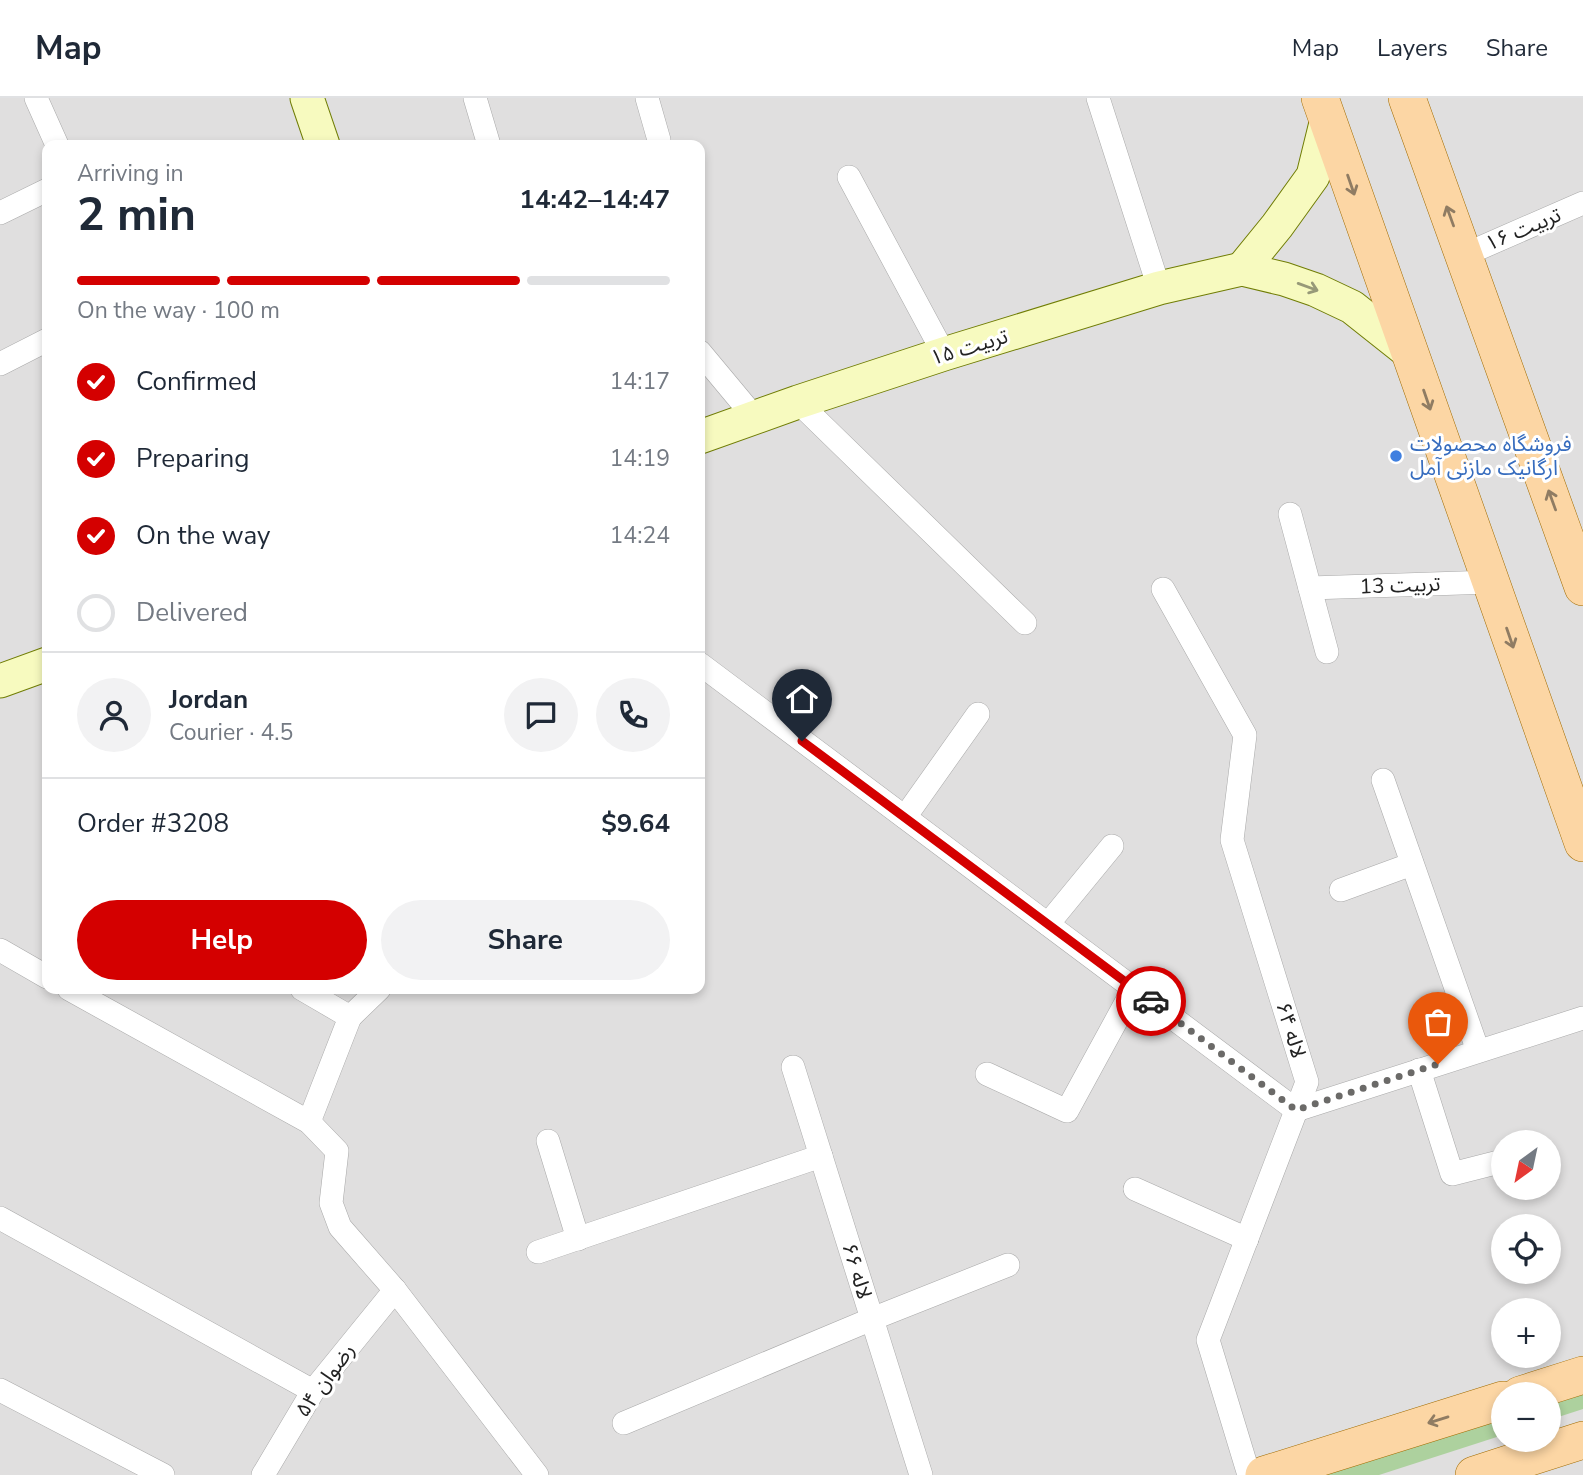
<!DOCTYPE html>
<html lang="en">
<head>
<meta charset="utf-8">
<style>
	body { margin:0; font-family:"Nunito Sans","Noto Sans Arabic",sans-serif; background:#f2f2f3; color:#1f2937; height:100vh; display:flex; flex-direction:column; font-size:26px; white-space:nowrap }
	* { box-sizing:border-box; margin:0 }
	p { font-size:23px; color:#747a83 }
	.icon { flex:none; width:38px; height:38px; fill:none; stroke:currentColor; stroke-width:2; stroke-linecap:round; stroke-linejoin:round }
	.map { position:relative; flex:1; overflow:hidden }
	.details { position:absolute; left:42px; top:42px; width:663px; height:854px; display:flex; flex-direction:column; background:#fff; border-radius:14px; box-shadow:0 4px 10px #0003 }
	.details>* { flex:none }
	.needle { width:46px; rotate:213deg }
	.buttons { position:absolute; left:1491px; top:1032px; display:grid; gap:14px }
	.buttons a { display:grid; place-items:center; width:70px; height:70px; border-radius:50%; background:#fff; box-shadow:0 4px 10px #0003; font-size:35px }
	.pin { position:absolute; display:grid; place-items:center; width:60px; height:60px; color:#fff; margin:-72px -30px; border-radius:50% 50% 50% 0; rotate:-45deg; box-shadow:0 0 7px #0007 }
	.pin .icon { rotate:45deg }
	.courier { position:absolute; display:grid; place-items:center; width:70px; height:70px; margin:-35px; border:5px solid #d40000; border-radius:50%; background:#fff; color:#222; box-shadow:0 2px 9px #0007 }
	.summary em { font-style:normal; font-weight:700 }
	.summary div { display:flex; flex-direction:column-reverse }
	.summary { display:flex; align-items:center; justify-content:space-between; height:119px; padding:0 35px }
	h1 { font-size:46px; font-weight:700; line-height:52px }
	.bar { display:grid; grid-template-columns:repeat(4,1fr); gap:10px 7px; align-content:center; height:84px; padding:0 35px }
	.bar i { height:9px; border-radius:5px; background:#e0e1e3 }
	.bar .selected { background:#d40000 }
	.bar p { grid-column:span 4 }
	.line { display:flex; align-items:center; gap:18px; padding:0 35px; border-top:2px solid #e0e1e3 }
	.line div { flex:1 }
	.round { display:grid; place-items:center; flex:none; width:74px; height:74px; border-radius:37px; background:#f2f2f3 }
	ol { padding:0 35px; list-style:none }
	li { display:flex; align-items:center; gap:21px; height:77px }
	li p { margin-inline-start:auto }
	li .icon { padding:7px; border-radius:50%; background:#d40000; color:#fff; stroke-width:4 }
	li:last-child { color:#747a83 }
	li i { width:38px; height:38px; border:4px solid #e0e1e3; border-radius:50% }
	.button { display:flex; gap:14px; margin-top:auto; padding:14px 35px }
	.button a { flex:1; height:80px; border-radius:42px; background:#d40000; color:#fff; font-size:28px; font-weight:700; line-height:80px; text-align:center }
	.button a+a { background:#f2f2f3; color:#1f2937 }
	header { display:flex; align-items:center; gap:42px; box-sizing:border-box; height:98px; padding:0 35px; background:#fff; border-bottom:2px solid #e0e1e3 }
	header strong { font-size:33px }
	nav { display:flex; gap:38px; margin-inline-start:auto; font-size:24px }
	.map>svg:first-child { display:block }
</style>
</head>
<body>
<header>
<strong>Map</strong>
<nav><a>Map</a><a>Layers</a><a>Share</a></nav>
</header>
<div class="map">
<svg width="1583" height="1377" viewBox="0 0 1583 1377">
	<rect width="100%" height="100%" fill="#f2efe9"/>
	<!-- residential -->
	<path fill="#e0dfdf" fill-rule="evenodd" d="M0 0H1583V1377H0ZM47 47H700V891H47ZM1503 1045H1549V1090H1503ZM1503 1129H1549V1174H1503ZM1503 1213H1549V1258H1503ZM1503 1297H1549V1342H1503Z"/>
	<!-- forest -->
	<g fill="#add19e">
		<polygon points="1583,1288 1583,1311 1549,1322 1549,1299"/>
		<polygon points="1503,1314 1503,1337 1379,1377 1309,1377"/>
	</g>
	<g fill="none" stroke-linecap="round" stroke-linejoin="round">
		<!-- street casing -->
		<g stroke="#a9a9a9" stroke-width="24">
			<g id="street">
				<polyline points="36,0 57,47"/>
				<polyline points="475,0 489,47"/>
				<polyline points="647,0 659,42"/>
				<polyline points="1098,0 1159,190"/>
				<polyline points="849,79 944,256"/>
				<polyline points="0,115 47,92"/>
				<polyline points="1464,157 1583,105"/>
				<polyline points="700,254 755,320"/>
				<polyline points="0,266 47,242"/>
				<polyline points="798,304 1025,525"/>
				<polyline points="1290,416 1327,554"/>
				<polyline points="1310,490 1491,484"/>
				<polyline points="1163,491 1245,637 1232,742 1307,984 1208,1242 1249,1377"/>
				<polyline points="700,566 1296,1012 1583,920"/>
				<polyline points="1383,682 1478,953"/>
				<polyline points="905,719 978,616"/>
				<polyline points="1341,792 1412,766"/>
				<polyline points="1048,826 1112,748"/>
				<polyline points="0,852 47,879"/>
				<polyline points="69,891 309,1024 337,1053 331,1105 340,1129 395,1192 537,1377"/>
				<polyline points="302,891 350,919 309,1024"/>
				<polyline points="350,919 379,891"/>
				<polyline points="793,969 921,1377"/>
				<polyline points="1419,972 1452,1076 1503,1063"/>
				<polyline points="987,976 1067,1013 1134,890"/>
				<polyline points="548,1043 578,1141"/>
				<polyline points="1135,1091 1247,1141"/>
				<polyline points="0,1120 313,1293"/>
				<polyline points="538,1154 821,1058"/>
				<polyline points="0,1292 163,1377"/>
				<polyline points="624,1325 872,1221 1008,1167"/>
				<polyline points="263,1377 313,1293 395,1192"/>
			</g>
		</g>
		<!-- secondary casing -->
		<g stroke="#707d05" stroke-width="35">
			<g id="secondary">
				<polyline points="307,0 323,47"/>
				<polyline points="1242,171 1277,128 1313,78 1327,21"/>
				<polyline points="700,339 798,304 944,256 1159,190 1242,171 1284,181 1316,192 1352,209 1410,255"/>
				<polyline points="0,583 47,566"/>
			</g>
		</g>
		<!-- primary casing -->
		<g stroke="#a06b00" stroke-width="38">
			<g id="primary">
				<polyline points="1320,0 1583,745"/>
				<polyline points="1407,0 1583,489"/>
				<polyline points="1520,1297 1583,1277"/>
				<polyline points="1264,1377 1503,1302"/>
				<polyline points="1474,1377 1583,1342"/>
			</g>
		</g>
		<!-- street -->
		<use href="#street" stroke="#fff" stroke-width="23"/>
		<!-- secondary -->
		<use href="#secondary" stroke="#f7fabf" stroke-width="33"/>
		<!-- primary -->
		<use href="#primary" stroke="#fcd6a4" stroke-width="37"/>
	</g>
	<!-- one-way arrows -->
	<defs><path id="oneway-shaft" d="M-6 0H5M1.5-3L5.5 0L1.5 3" fill="none" stroke-width="1.6" stroke-linecap="round" stroke-linejoin="round" transform="scale(1.75)"/></defs>
	<g stroke="#8f7c63">
		<use href="#oneway-shaft" transform="translate(1351 87) rotate(71)"/>
		<use href="#oneway-shaft" transform="translate(1450 118) rotate(-110)"/>
		<use href="#oneway-shaft" transform="translate(1427 302) rotate(71)"/>
		<use href="#oneway-shaft" transform="translate(1552 402) rotate(-110)"/>
		<use href="#oneway-shaft" transform="translate(1510 540) rotate(71)"/>
		<use href="#oneway-shaft" transform="translate(1438 1322) rotate(163)"/>
	</g>
	<use stroke="#979978" href="#oneway-shaft" transform="translate(1308 189) rotate(20)"/>
	<g fill="none" stroke-linecap="round" stroke-linejoin="round">
		<!-- done -->
		<polyline stroke="#6b6a68" stroke-width="7" stroke-dasharray="0 12.6" points="1151,903 1296,1012 1438,966"/>
		<!-- route -->
		<polyline stroke="#d40000" stroke-width="9" points="802,643 1151,903"/>
	</g>
	<!-- markers -->
	<circle fill="#3f7fe0" stroke="#fff" stroke-width="2.5" cx="1396" cy="358" r="7"/>
	<g text-anchor="middle" dominant-baseline="central" stroke-width="6" stroke-linejoin="round" paint-order="stroke">
		<!-- street labels -->
		<g font-size="21" fill="#222" stroke="#fff">
			<text transform="translate(1523 131) rotate(-23)">تربیت ۱۶</text>
			<text transform="translate(969 249) rotate(-17)">تربیت ۱۵</text>
			<text transform="translate(1400 487) rotate(-2)">تربیت 13</text>
			<text transform="translate(1291 932) rotate(73)">لاله ۶۴</text>
			<text transform="translate(857 1173) rotate(73)">لاله ۶۶</text>
			<text transform="translate(325 1282) rotate(-54)">رضوان ۵۴</text>
		</g>
		<!-- shop labels -->
		<g font-size="21" fill="#366cbe" stroke="#fff" text-anchor="start">
			<text x="1410" y="346">فروشگاه محصولات<tspan x="1410" dy="24">ارگانیک مازنی آمل</tspan></text>
		</g>
	</g>
</svg>
<div class="buttons">
<a><svg class="needle" viewBox="-14 -14 28 28"><path d="M0-13l5 13h-10z" fill="#e53935"/><path d="M0 13l5-13h-10z" fill="#747a83"/></svg></a>
<a><svg class="icon" aria-label="locate" viewBox="0 0 24 24"><circle cx="12" cy="12" r="6"/><path d="M12 2v4M12 18v4M2 12h4M18 12h4"/></svg></a>
<a>+</a>
<a>−</a>
</div>
<div class="pin" style="left:1438px;top:966px;background:#ea580c"><svg class="icon" aria-label="bag" viewBox="0 0 24 24"><path d="M5 8h14l-1 12H6zM9 8a3 3 0 0 1 6 0"/></svg></div>
<div class="pin" style="left:802px;top:643px;background:#1f2937"><svg class="icon" aria-label="home" viewBox="0 0 24 24"><path d="M3 11l9-7 9 7M6 9v11h12V9"/></svg></div>
<div class="courier" style="left:1151px;top:903px"><svg class="icon" aria-label="car" viewBox="0 0 24 24"><path d="M5 17H2v-5l4-1 3-4h7l3 4 3 1v5h-3M9 17h6M6 11h13"/><circle cx="7" cy="17" r="2"/><circle cx="17" cy="17" r="2"/></svg></div>
<section class="details">
<div class="summary"><div><h1>2 min</h1><p>Arriving in</p></div><em>14:42–14:47</em></div>
<div class="bar"><i class="selected"></i><i class="selected"></i><i class="selected"></i><i></i><p>On the way · 100 m</p></div>
<ol>
<li><svg class="icon" aria-label="check" viewBox="0 0 24 24"><path d="M5 12l5 5 9-10"/></svg>Confirmed<p>14:17</p></li>
<li><svg class="icon" aria-label="check" viewBox="0 0 24 24"><path d="M5 12l5 5 9-10"/></svg>Preparing<p>14:19</p></li>
<li><svg class="icon" aria-label="check" viewBox="0 0 24 24"><path d="M5 12l5 5 9-10"/></svg>On the way<p>14:24</p></li>
<li><i></i>Delivered</li>
</ol>
<div class="line" style="height:126px"><a class="round"><svg class="icon" aria-label="person" viewBox="0 0 24 24"><circle cx="12" cy="8" r="4"/><path d="M4 21q1-7 8-7t8 7"/></svg></a><div><b>Jordan</b><p>Courier · 4.5</p></div><a class="round"><svg class="icon" aria-label="chat" viewBox="0 0 24 24"><path d="M4 5h16v11H9l-5 4z"/></svg></a><a class="round"><svg class="icon" aria-label="phone" viewBox="0 0 24 24"><path d="M5 4h4l2 5-3 2q2 4 5 5l2-3 5 2v4C11 20 4 13 5 4z"/></svg></a></div>
<div class="line" style="height:91px"><div>Order #3208</div><b>$9.64</b></div>
<div class="button"><a>Help</a><a>Share</a></div>
</section>
</div>
</body>
</html>
